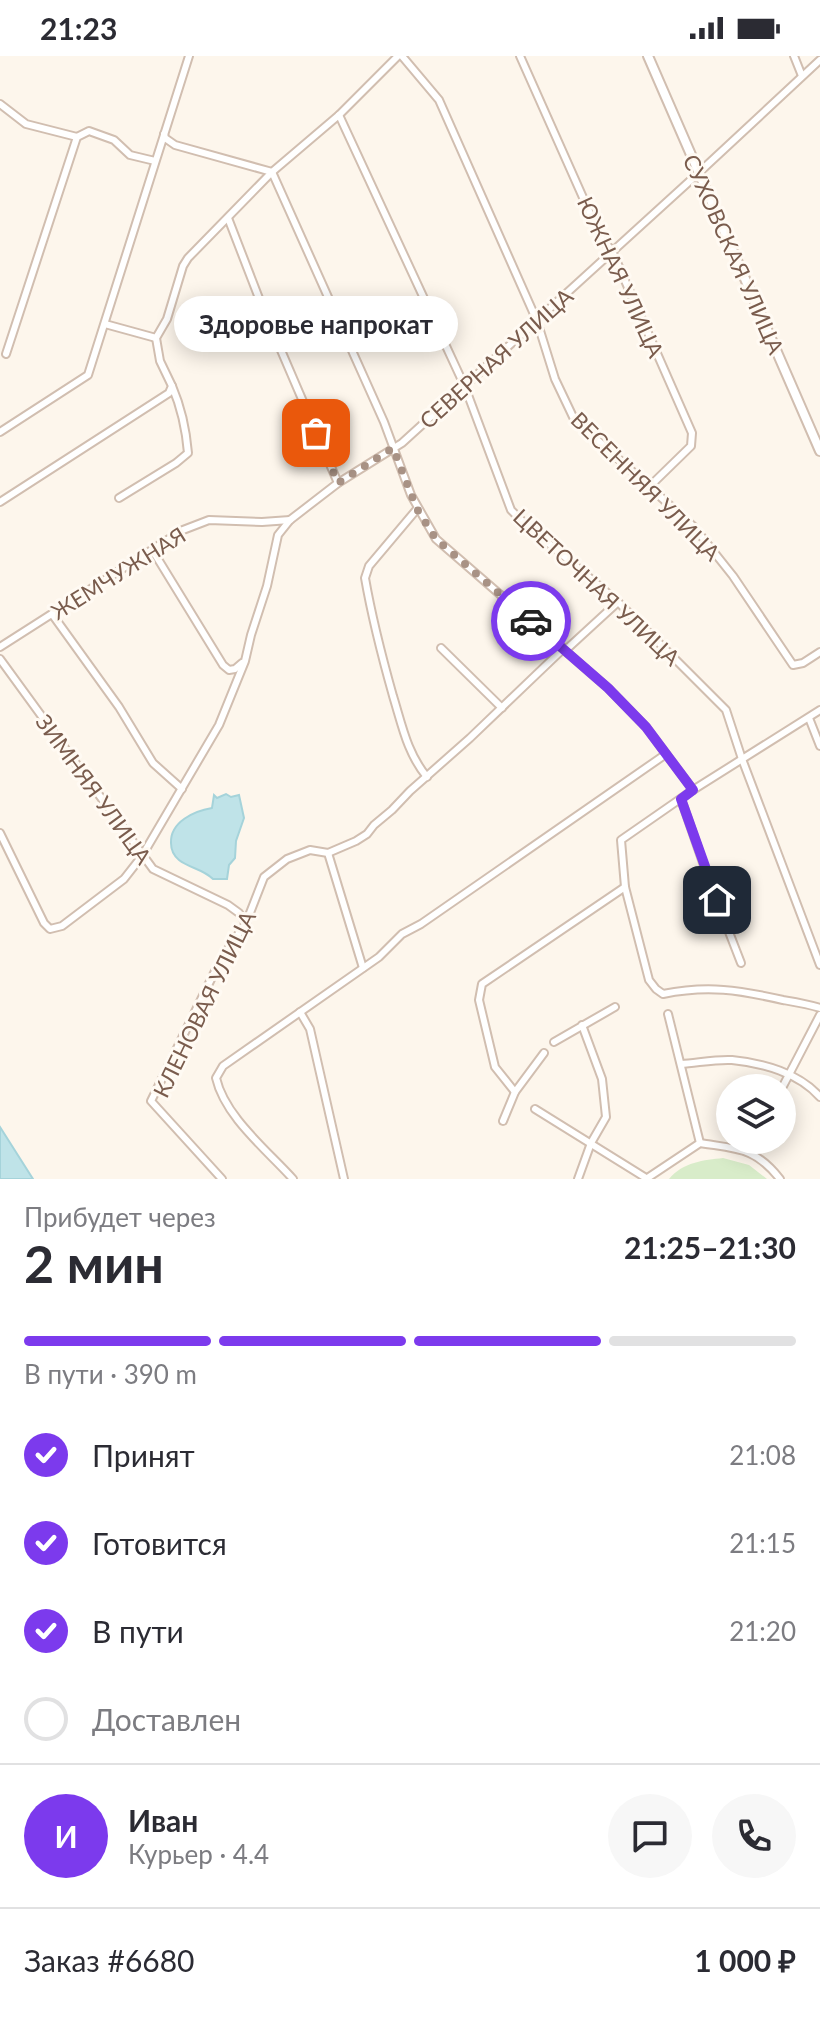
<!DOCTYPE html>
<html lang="ru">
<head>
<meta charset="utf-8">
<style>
	body { margin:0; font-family:Lato,sans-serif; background:#f7f7f7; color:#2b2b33; height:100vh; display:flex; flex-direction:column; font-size:30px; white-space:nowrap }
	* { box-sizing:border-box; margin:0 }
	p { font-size:26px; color:#7c7c81 }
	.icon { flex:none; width:44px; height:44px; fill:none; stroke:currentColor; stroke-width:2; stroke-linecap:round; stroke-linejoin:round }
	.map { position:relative; height:1123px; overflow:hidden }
	.details { display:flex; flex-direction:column; background:#fff; flex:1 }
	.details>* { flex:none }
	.controls { position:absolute; left:716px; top:1018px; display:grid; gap:16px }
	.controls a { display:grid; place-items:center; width:80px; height:80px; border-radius:50%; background:#fff; box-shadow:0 4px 20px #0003; font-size:40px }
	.pin { position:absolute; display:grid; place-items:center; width:68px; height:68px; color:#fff; margin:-34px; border-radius:16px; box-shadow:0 4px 12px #0006 }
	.courier { position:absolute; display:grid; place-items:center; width:80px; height:80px; margin:-40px; border:6px solid #7c3aed; border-radius:50%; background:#fff; color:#222; box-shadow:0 2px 10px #0007 }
	.bubble { position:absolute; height:56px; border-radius:28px; background:#fff; box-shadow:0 4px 20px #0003; font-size:26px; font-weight:700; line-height:56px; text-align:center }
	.head em { font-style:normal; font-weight:700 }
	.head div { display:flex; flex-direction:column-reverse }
	.head { display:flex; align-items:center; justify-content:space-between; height:136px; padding:0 24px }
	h1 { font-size:52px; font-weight:700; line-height:60px }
	.bar { display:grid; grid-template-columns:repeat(4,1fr); gap:12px 8px; align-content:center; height:96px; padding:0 24px }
	.bar i { height:10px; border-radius:6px; background:#e1e1e2 }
	.bar .current { background:#7c3aed }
	.bar p { grid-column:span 4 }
	.line { display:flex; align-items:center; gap:20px; padding:0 24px; border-top:2px solid #e1e1e2 }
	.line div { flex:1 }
	.round { display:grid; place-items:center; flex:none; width:84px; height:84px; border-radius:42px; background:#f7f7f7 }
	ol { padding:0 24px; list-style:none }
	li { display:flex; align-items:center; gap:24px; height:88px }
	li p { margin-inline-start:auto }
	li .icon { padding:8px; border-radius:50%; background:#7c3aed; color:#fff; stroke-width:4 }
	li:last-child { color:#7c7c81 }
	li i { width:44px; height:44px; border:4px solid #e1e1e2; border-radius:50% }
	.status { display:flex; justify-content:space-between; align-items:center; height:56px; padding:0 40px; background:#fff; direction:ltr }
	.status svg { height:22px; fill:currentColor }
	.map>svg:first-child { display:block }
</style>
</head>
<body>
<div class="status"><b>21:23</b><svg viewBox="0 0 49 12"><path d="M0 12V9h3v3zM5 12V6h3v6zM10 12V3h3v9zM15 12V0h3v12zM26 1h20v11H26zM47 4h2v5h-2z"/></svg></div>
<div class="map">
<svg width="820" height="1123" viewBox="0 0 820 1123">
	<rect width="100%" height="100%" fill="#fdf6ec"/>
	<!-- green -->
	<path fill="#d8ecc9" d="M723 1102 749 1109 767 1123H669C683 1106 704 1104 723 1102Z"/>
	<!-- water -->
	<g fill="#bfe3e8" stroke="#a5d3da" stroke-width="2">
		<path d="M226 738 231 741 239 739 244 762 236 785 235 802 229 809 227 823H213C203 813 189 812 179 804 173 799 171 794 171 787 170 766 194 755 212 752L214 739 217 742Z"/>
		<polygon points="0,1071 33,1123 0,1123"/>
	</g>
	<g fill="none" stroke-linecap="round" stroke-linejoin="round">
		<!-- minor casing -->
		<g stroke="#d1beb0" stroke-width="10">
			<g id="minor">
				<polyline points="402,0 439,44 537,265 555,323 574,363 694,471 733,520 793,609 803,607 820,596"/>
				<polyline points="520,0 601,182 612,195 692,377 691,390 650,430"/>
				<polyline points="794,0 802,20"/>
				<polyline points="0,48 26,68 77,81"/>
				<polyline points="339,59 465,331 511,454 520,463 618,546 726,654 742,703 820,909"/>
				<polyline points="164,78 165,82 175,89 272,116 384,366 411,439 436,483 608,632 646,671 693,734"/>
				<polyline points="228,162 262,250 338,427"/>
				<polyline points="105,268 156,282"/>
				<polyline points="6,298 77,81 89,75 114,84 130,99 155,105"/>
				<polyline points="0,376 88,319 189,0"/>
				<path d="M119 442 176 407 188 397C186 373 181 351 172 330"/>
				<polyline points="0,446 169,337 172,330 160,305 156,282 167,263 183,210 188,202 272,116 339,59 398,0"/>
				<path d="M417 453 369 510 365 522C372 562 382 601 393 640 402 669 407 697 427 721"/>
				<polyline points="153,495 223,609 229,614 235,613 242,607"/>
				<polyline points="52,558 119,651 153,707 182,733"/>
				<polyline points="0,591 183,474 209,464 262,466 290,464"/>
				<polyline points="441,592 502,652"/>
				<polyline points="0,603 153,813 228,849 239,857 246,867"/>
				<path d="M820 654 693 734 621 784 625 831 649 924 656 933 663 938C708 929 739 934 783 944 795 946 808 948 820 952"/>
				<polyline points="809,662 820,690"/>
				<polyline points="681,743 710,827 741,907"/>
				<polyline points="0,777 44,867 50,873 62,870 124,823 142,800 219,669 245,605 251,579 267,530 278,479 290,464 338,427 402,387 692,123 820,4"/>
				<polyline points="328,797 356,785 367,778 374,769 392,754 410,735 470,682 563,593 569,591 618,546"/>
				<polyline points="300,956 310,973 344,1123"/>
				<polyline points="668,958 700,1087"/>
				<polyline points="554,986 615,951"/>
				<path d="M681 1008C697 1007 716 1003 732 1004 763 1007 799 1017 820 1041"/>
				<polyline points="782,1032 820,959"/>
				<polyline points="515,1036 495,1011 479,944 482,928 625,831"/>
				<polyline points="535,1053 646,1122"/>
				<polyline points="503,1065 515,1036 544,997"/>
				<polyline points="750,1096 756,1084"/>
				<polyline points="222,1123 151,1045 221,903 246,867 264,821 287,803 310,794 328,797 363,912"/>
				<path d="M293 1123C267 1094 225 1061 216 1022L223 1010 379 901 402 878 421 868 666 698"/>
				<polyline points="578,1123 591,1087 606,1061 602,1023 582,969"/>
				<path d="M646 1123 700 1087C737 1093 755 1091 780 1123"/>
			</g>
		</g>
		<!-- tertiary casing -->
		<g stroke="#d1beb0" stroke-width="12">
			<polyline id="tertiary" points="648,0 820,395"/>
		</g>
		<!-- minor -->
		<use href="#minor" stroke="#fff" stroke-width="6"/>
		<!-- tertiary -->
		<use href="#tertiary" stroke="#fff" stroke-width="8"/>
	</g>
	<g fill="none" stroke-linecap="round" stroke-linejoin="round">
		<!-- done -->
		<polyline stroke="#a89285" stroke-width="8" stroke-dasharray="0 14.4" points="316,377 338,427 393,392 417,453 436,483 531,565"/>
		<!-- route -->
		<polyline stroke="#7c3aed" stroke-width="10" points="531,565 608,632 646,671 693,734 681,743 717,844"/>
	</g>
	<g text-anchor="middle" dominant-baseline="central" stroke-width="6" stroke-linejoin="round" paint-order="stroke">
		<!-- street labels -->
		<g font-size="22" fill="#7a5c4d" stroke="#fffaf3">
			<text transform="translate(734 198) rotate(66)">СУХОВСКАЯ УЛИЦА</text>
			<text transform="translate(621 221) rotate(65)">ЮЖНАЯ УЛИЦА</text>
			<text transform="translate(496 302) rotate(-42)">СЕВЕРНАЯ УЛИЦА</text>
			<text transform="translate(646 430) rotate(45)">ВЕСЕННЯЯ УЛИЦА</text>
			<text transform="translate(118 517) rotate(-32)">ЖЕМЧУЖНАЯ</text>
			<text transform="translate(597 531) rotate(43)">ЦВЕТОЧНАЯ УЛИЦА</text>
			<text transform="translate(94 733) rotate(54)">ЗИМНЯЯ УЛИЦА</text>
			<text transform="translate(204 948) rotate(-64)">КЛЕНОВАЯ УЛИЦА</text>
		</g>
	</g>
</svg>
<div class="controls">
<a><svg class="icon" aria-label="layers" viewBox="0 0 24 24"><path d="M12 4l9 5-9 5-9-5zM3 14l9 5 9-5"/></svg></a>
</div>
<div class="pin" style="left:316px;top:377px;background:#ea580c"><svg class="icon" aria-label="bag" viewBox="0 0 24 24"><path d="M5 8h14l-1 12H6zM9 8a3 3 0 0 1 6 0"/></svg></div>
<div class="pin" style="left:717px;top:844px;background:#1f2937"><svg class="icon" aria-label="home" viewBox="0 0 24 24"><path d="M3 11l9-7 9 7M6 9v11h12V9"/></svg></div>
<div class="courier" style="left:531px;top:565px"><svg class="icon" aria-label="car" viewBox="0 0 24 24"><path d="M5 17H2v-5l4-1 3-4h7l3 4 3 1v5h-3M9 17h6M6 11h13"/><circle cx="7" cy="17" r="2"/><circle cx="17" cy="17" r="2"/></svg></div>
<div class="bubble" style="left:174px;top:240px;width:284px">Здоровье напрокат</div>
</div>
<section class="details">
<div class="head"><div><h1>2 мин</h1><p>Прибудет через</p></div><em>21:25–21:30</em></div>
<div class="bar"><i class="current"></i><i class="current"></i><i class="current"></i><i></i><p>В пути · 390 m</p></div>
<ol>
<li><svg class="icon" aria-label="check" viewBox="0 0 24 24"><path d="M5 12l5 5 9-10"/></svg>Принят<p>21:08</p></li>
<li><svg class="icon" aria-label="check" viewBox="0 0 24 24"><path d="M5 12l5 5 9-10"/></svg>Готовится<p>21:15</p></li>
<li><svg class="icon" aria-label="check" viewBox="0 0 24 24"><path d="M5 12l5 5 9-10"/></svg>В пути<p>21:20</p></li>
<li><i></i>Доставлен</li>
</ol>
<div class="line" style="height:144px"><b class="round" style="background:#7c3aed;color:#fff">И</b><div><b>Иван</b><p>Курьер · 4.4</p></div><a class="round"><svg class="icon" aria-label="chat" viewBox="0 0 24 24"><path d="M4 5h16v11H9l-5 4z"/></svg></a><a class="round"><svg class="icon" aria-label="phone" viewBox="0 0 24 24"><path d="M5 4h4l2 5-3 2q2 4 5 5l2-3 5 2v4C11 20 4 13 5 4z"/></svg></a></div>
<div class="line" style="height:104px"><div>Заказ #6680</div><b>1 000 ₽</b></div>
</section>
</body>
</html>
